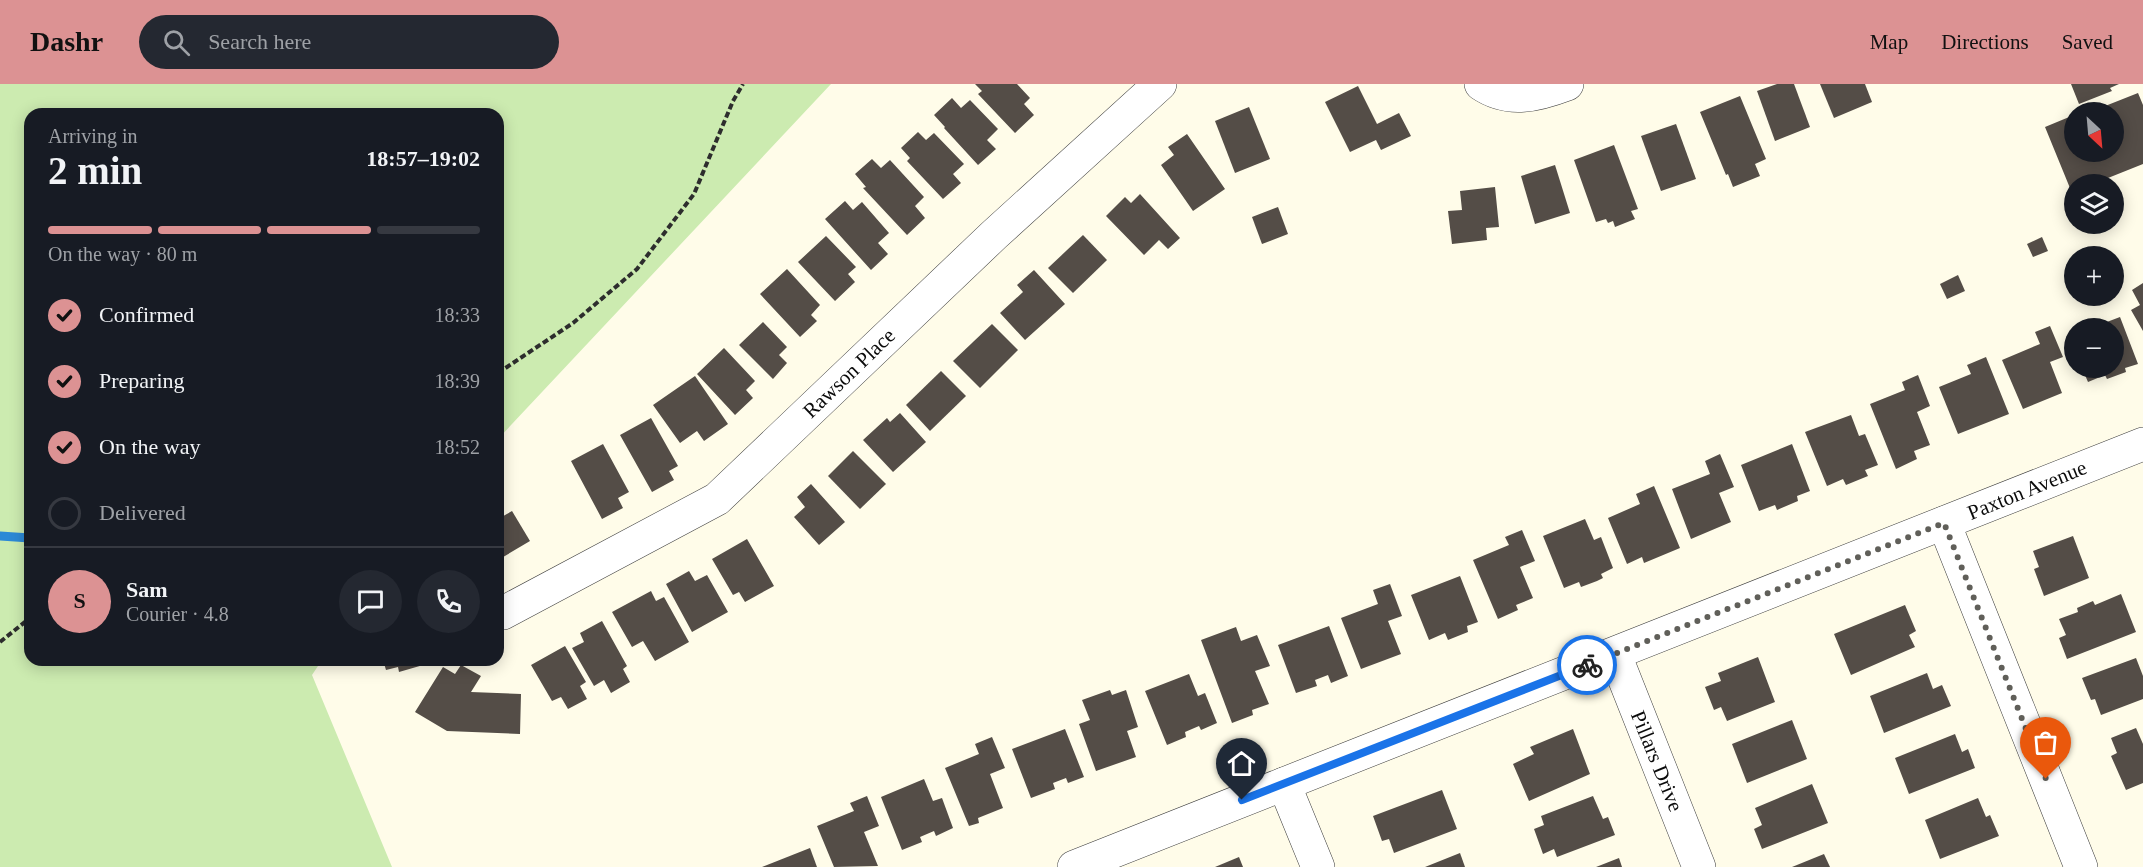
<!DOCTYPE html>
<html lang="en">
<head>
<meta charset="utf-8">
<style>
	body { margin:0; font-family:Georgia,serif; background:#242831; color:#f1f3f6; height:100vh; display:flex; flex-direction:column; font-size:22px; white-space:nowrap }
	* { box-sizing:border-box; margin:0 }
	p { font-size:20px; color:#9ea1a6 }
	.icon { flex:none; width:33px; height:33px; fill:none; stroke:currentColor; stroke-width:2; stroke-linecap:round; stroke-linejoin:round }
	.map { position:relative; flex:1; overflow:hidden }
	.drawer { position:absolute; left:24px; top:24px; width:480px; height:558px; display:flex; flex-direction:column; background:#171b24; border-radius:18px; box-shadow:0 3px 15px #0003 }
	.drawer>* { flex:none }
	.needle { width:39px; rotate:154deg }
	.tools { position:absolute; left:2064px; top:18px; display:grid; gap:12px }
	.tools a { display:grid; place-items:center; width:60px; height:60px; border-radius:50%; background:#171b24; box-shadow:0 3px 15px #0003; font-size:30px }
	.pin { position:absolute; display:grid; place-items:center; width:51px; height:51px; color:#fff; margin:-62px -26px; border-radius:50% 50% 50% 0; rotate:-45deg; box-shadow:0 0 6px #0007 }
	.pin .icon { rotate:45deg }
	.courier { position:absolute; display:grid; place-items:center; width:60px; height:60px; margin:-30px; border:4px solid #1a73e8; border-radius:50%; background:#fff; color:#222; box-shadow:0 2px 8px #0007 }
	.overview em { font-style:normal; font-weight:700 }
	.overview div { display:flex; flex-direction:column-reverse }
	.overview { display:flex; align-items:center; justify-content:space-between; height:102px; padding:0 24px }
	h1 { font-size:39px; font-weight:700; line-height:45px }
	.bar { display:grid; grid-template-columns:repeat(4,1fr); gap:9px 6px; align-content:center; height:72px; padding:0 24px }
	.bar i { height:8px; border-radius:4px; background:#363941 }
	.bar .active { background:#dc9293 }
	.bar p { grid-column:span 4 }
	.line { display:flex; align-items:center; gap:15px; padding:0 24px; border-top:2px solid #363941 }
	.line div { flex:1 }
	.round { display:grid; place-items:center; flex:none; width:63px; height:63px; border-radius:32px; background:#242831 }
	ol { padding:0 24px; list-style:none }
	li { display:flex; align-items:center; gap:18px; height:66px }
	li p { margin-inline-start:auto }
	li .icon { padding:6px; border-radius:50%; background:#dc9293; color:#111; stroke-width:4 }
	li:last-child { color:#9ea1a6 }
	li i { width:33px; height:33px; border:3px solid #363941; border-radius:50% }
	header { display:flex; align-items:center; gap:36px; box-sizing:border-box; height:84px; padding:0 30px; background:#dc9293; color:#111 }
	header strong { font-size:28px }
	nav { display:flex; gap:33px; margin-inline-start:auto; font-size:21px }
	.search { width:420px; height:54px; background:#242831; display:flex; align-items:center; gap:15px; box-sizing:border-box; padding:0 21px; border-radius:33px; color:#9ea1a6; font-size:22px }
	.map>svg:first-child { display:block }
</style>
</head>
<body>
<header>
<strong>Dashr</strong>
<div class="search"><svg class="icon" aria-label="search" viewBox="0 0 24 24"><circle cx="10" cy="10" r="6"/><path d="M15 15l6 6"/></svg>Search here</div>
<nav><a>Map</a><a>Directions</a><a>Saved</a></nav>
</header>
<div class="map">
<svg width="2143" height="783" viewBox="0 0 2143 783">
	<rect width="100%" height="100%" fill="#fffce9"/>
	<!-- green -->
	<polygon fill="#ccebb0" points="0,0 831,0 498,355 498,30 30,30 30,576 322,576 312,591 392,783 0,783"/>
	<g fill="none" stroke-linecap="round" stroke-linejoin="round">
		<!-- stream -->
		<polyline stroke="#2c89d6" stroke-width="9" points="0,452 30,454"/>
	</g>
	<!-- building -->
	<g fill="#544d47">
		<polygon points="975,0 1017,0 1030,14 1024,20 1034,31 1015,49 978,10 982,7"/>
		<polygon points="1777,0 1794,0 1810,43 1775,57 1757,7"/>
		<polygon points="1820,0 1865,0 1872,18 1834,34"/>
		<polygon points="2071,0 2119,0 2110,4 2112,7 2079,20"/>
		<polygon points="1358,2 1377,40 1399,29 1411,52 1381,66 1376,56 1350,68 1325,18"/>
		<polygon points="2138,9 2143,21 2143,80 2093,100 2074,100 2074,108 2072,109 2045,43 2074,31 2074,68 2114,68 2114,28 2090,28"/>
		<polygon points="1740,12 1766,75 1755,80 1760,92 1733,103 1728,90 1726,91 1700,28"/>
		<polygon points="952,14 961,24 970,16 998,45 987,56 996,65 978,81 944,44 945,43 934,31"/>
		<polygon points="1249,23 1270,75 1235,89 1215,37"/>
		<polygon points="1676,40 1696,95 1661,107 1641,52"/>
		<polygon points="918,48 926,56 934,49 964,80 953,90 961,99 943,115 907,77 910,74 901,64"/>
		<polygon points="1187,50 1225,105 1193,127 1161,81 1174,71 1168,63"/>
		<polygon points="1614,61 1638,125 1631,127 1635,135 1615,143 1613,137 1608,139 1606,135 1596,138 1574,76"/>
		<polygon points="872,75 881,84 890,76 924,113 915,122 925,134 907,151 863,104 866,103 855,90"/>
		<polygon points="1555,81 1570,129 1535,140 1521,92"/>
		<polygon points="1495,103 1499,143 1486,144 1487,156 1452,160 1448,127 1462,126 1460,107"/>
		<polygon points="1140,110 1180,154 1168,165 1159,156 1144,171 1106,132 1125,113 1131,119"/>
		<polygon points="845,117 853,126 862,118 889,149 878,159 888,170 871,186 825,135"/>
		<polygon points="1278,123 1288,150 1262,160 1252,133"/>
		<polygon points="1083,151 1107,176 1073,209 1048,184"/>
		<polygon points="826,152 856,183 848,190 855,198 835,217 798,178"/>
		<polygon points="2042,153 2048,167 2033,173 2027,160"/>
		<polygon points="787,185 820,221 811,231 817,237 800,253 760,210"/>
		<polygon points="1034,186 1065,220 1025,256 1000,229 1023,208 1017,201"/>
		<polygon points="1958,191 1965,207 1947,215 1940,200"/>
		<polygon points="2143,199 2143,247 2131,226 2140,221 2132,206"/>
		<polygon points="2120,233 2138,280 2125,284 2126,288 2107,295 2105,291 2088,298 2082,284 2114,284 2114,244 2091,244"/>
		<polygon points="763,238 787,263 779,271 787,279 773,295 739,261"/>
		<polygon points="992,240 1018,266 980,304 953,277"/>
		<polygon points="2050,242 2063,273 2050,278 2062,309 2023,325 2002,276 2040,260 2035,248"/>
		<polygon points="724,264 755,297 746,306 753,314 735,331 697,290"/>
		<polygon points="1986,273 2009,330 1958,350 1939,303 1971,290 1967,281"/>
		<polygon points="941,287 966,312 930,347 906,321"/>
		<polygon points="1918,291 1930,322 1917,328 1930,361 1914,367 1917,375 1896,385 1870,320 1905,306 1902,298"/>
		<polygon points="695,292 728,340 704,357 697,347 680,359 653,321"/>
		<polygon points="900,329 926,358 893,388 863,356 887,334 890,338"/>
		<polygon points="1851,331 1859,352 1865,350 1878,381 1865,386 1868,392 1846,401 1843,395 1827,402 1805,348"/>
		<polygon points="651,334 678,382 669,387 674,396 652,408 620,351"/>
		<polygon points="603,360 629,408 618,414 623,424 602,435 571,377"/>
		<polygon points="1792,360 1810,407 1797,412 1798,417 1777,426 1775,421 1759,427 1741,381"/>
		<polygon points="853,367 886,400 860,425 828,392"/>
		<polygon points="1720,370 1734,403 1719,409 1731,438 1691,455 1672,405 1710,390 1705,377"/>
		<polygon points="811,400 845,438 819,461 794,433 805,423 797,413"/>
		<polygon points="1654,402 1680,464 1644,479 1642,473 1627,480 1608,434 1640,420 1636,410"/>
		<polygon points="512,427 530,457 498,476 498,435"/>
		<polygon points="1585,435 1594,456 1601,453 1613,484 1601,490 1603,494 1597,497 1581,503 1579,498 1564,504 1543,452"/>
		<polygon points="1522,446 1535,477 1520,483 1533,514 1516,521 1518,526 1498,535 1473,476 1509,461 1505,453"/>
		<polygon points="2073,452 2089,494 2044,512 2034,485 2039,483 2033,467"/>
		<polygon points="747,455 774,502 745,518 739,508 733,511 712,475"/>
		<polygon points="689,487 695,497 707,491 728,528 692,548 666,500"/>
		<polygon points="1460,492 1478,538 1467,542 1468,548 1448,556 1445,549 1429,556 1411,511"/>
		<polygon points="1390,500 1402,532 1388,537 1401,570 1361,585 1341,534 1378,520 1373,506"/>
		<polygon points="651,507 656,517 664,513 689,558 655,577 643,557 632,563 612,528"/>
		<polygon points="2121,510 2136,548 2067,575 2059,554 2066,551 2059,535 2078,528 2077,524 2093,517 2095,521"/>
		<polygon points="1905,521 1916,547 1909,551 1915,563 1851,591 1834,550"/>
		<polygon points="602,537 627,582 623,585 630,598 611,609 604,596 594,602 572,564 584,558 580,549"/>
		<polygon points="1329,542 1348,592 1331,599 1328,591 1315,596 1317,602 1296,609 1278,561"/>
		<polygon points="1236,543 1241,557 1257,551 1270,582 1255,587 1269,620 1252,626 1253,631 1232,639 1201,556"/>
		<polygon points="565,562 586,598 580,602 587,615 568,625 561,613 552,617 531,581"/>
		<polygon points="1758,573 1775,618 1727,637 1721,623 1714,626 1705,603 1721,597 1718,589"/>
		<polygon points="2136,574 2143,592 2143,615 2101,631 2095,615 2091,616 2082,594"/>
		<polygon points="383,576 437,576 437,577 399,588 398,583 386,586"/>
		<polygon points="461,581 481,592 471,608 521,610 520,650 447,647 415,628 443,583 455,590"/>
		<polygon points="1927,589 1933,605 1942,601 1951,622 1884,649 1870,612"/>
		<polygon points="1189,590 1198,612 1205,609 1217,639 1201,646 1199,642 1185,648 1186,653 1167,661 1145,607"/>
		<polygon points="1110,606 1112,611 1126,606 1138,643 1127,647 1136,673 1096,687 1079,640 1090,636 1082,616"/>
		<polygon points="1792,636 1807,675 1747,699 1732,660"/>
		<polygon points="2136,644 2143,660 2143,699 2126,706 2111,672 2117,669 2111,654"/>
		<polygon points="1065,645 1084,693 1068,699 1066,694 1053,699 1055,705 1031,714 1012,665"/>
		<polygon points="1573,645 1590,690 1529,717 1513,680 1534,670 1530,663"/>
		<polygon points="1955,650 1962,668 1968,665 1975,684 1909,710 1895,674"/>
		<polygon points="992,653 1005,684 990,690 1003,724 978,734 979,739 969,742 945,684 979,670 975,660"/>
		<polygon points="924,695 933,717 942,714 953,744 936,752 934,747 920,753 922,758 902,766 881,713"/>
		<polygon points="1812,700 1828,739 1762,765 1754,745 1762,741 1755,724"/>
		<polygon points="1442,706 1457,745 1394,769 1389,755 1382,757 1373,732"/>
		<polygon points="867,712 879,742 864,748 878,782 834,783 817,742 854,727 850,719"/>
		<polygon points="1593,712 1603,735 1608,733 1615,751 1557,773 1554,765 1543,770 1534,745 1544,741 1541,732"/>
		<polygon points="1978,714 1986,733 1990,731 1999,752 1940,775 1925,736"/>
		<polygon points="810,764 817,783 762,783"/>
		<polygon points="1460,769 1465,783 1425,783"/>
		<polygon points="1824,770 1830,783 1792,783"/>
		<polygon points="1239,773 1243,783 1215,783"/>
		<polygon points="1619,774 1622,783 1596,783"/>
	</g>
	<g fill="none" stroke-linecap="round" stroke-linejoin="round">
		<!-- street casing -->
		<g stroke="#3e3e3e" stroke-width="34">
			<g id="street">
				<path d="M1481 0C1509 19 1538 11 1567 0"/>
				<polyline points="1944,439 2081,783"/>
				<polyline points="503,529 717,415 994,151 1160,0"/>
				<polyline points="1615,571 1699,783"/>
				<polyline points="1284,700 1318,783"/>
				<polyline points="1074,783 2143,360"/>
			</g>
		</g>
		<!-- path -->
		<g stroke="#2d2d2d" stroke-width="4" stroke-dasharray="6 3" stroke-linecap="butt">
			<polyline points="498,289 573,239 637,185 694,110 733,17 743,0"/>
			<polyline points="0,558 30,534"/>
		</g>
		<!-- street -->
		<use href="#street" stroke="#fff" stroke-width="33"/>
	</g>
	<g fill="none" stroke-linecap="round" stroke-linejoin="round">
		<!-- done -->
		<polyline stroke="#605f59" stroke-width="6" stroke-dasharray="0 10.8" points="1587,581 1944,439 2046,695"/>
		<!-- route -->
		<polyline stroke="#1a73e8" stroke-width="8" points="1242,716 1587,581"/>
	</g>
	<g text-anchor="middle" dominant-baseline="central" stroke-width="6" stroke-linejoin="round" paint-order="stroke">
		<!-- street labels -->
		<g font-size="21" fill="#0b0b0b" stroke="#fff">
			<text transform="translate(849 289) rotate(-44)">Rawson Place</text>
			<text transform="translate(2027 406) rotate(-22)">Paxton Avenue</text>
			<text transform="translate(1657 677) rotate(68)">Pillars Drive</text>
		</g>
	</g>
</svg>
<div class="tools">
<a><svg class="needle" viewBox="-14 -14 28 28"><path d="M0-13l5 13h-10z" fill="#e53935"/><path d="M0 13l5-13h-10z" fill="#9ea1a6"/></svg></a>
<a><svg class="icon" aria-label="layers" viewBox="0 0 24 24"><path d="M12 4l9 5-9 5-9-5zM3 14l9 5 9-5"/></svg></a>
<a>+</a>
<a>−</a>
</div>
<div class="pin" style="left:2046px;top:695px;background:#ea580c"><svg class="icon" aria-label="bag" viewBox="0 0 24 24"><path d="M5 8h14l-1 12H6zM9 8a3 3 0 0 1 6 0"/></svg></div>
<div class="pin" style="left:1242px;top:716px;background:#1f2937"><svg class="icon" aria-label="home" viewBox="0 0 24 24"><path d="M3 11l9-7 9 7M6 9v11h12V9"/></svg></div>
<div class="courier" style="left:1587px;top:581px"><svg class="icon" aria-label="bike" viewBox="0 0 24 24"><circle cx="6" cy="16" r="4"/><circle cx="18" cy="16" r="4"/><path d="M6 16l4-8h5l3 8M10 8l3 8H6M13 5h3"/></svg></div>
<section class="drawer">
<div class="overview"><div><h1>2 min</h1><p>Arriving in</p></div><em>18:57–19:02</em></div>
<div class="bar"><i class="active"></i><i class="active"></i><i class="active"></i><i></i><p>On the way · 80 m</p></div>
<ol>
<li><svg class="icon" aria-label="check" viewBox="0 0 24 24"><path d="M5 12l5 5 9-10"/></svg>Confirmed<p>18:33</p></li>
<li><svg class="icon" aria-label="check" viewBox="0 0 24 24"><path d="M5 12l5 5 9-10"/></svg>Preparing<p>18:39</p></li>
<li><svg class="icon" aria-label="check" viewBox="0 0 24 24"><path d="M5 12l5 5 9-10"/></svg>On the way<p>18:52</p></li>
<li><i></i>Delivered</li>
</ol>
<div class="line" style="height:108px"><b class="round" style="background:#dc9293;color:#111">S</b><div><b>Sam</b><p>Courier · 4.8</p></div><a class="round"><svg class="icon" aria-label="chat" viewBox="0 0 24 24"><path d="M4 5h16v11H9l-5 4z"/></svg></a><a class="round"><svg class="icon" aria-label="phone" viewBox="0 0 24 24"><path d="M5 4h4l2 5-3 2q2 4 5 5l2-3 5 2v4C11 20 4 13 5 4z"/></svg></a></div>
</section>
</div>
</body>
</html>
